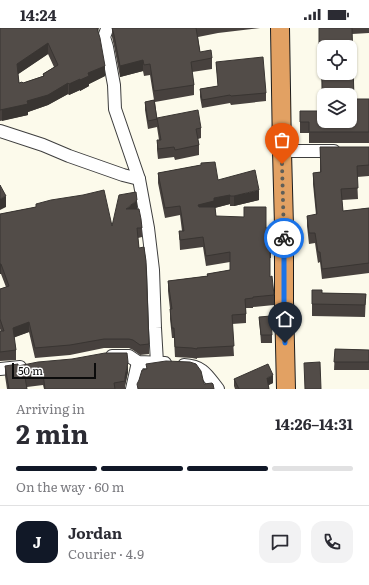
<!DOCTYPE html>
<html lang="en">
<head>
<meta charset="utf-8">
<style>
	body { margin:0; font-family:Literata,serif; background:#f2f2f3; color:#2b2b33; height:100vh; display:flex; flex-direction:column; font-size:15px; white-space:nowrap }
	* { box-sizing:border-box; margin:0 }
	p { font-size:13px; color:#7c7c81 }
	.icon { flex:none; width:22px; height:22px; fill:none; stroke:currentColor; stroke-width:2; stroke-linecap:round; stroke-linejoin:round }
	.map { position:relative; height:361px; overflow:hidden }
	.side { display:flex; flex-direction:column; background:#fff; flex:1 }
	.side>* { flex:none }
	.buttons { position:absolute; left:317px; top:12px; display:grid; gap:8px }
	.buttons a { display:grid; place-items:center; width:40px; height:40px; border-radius:8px; background:#fff; box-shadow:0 1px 3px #0004; font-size:20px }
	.scale { position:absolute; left:12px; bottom:10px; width:84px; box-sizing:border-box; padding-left:4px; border:2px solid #0b0b0b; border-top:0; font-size:11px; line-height:14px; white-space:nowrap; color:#0b0b0b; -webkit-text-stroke:3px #fff; paint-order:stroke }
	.pin { position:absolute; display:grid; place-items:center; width:34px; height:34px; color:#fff; margin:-41px -17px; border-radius:50% 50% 50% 0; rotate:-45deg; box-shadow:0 0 4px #0007 }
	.pin .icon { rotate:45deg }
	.courier { position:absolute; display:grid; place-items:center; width:40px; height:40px; margin:-20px; border:3px solid #1a73e8; border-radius:50%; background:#fff; color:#222; box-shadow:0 1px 5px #0007 }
	.head em { font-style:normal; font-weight:700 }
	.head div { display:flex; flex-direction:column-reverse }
	.head { display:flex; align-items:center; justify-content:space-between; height:68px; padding:0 16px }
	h1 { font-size:26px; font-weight:700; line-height:30px }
	.bar { display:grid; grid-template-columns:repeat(4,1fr); gap:6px 4px; align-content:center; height:48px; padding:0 16px }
	.bar i { height:5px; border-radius:3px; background:#e1e1e2 }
	.bar .on { background:#111827 }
	.bar p { grid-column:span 4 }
	.line { display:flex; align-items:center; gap:10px; padding:0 16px; border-top:1px solid #e1e1e2 }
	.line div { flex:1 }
	.round { display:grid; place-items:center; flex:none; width:42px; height:42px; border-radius:12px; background:#f2f2f3 }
	.status { display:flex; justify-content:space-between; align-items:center; height:28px; padding:0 20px; background:#fff; direction:ltr }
	.status svg { height:11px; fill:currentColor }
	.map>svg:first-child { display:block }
</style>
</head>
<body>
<div class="status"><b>14:24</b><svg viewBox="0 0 49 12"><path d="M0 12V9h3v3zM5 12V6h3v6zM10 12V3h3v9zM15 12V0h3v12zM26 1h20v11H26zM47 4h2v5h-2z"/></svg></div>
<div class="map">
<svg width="369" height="361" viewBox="0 0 369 361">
	<rect width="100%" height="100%" fill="#fcfaeb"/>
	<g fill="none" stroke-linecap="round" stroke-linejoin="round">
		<!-- minor casing -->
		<g stroke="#3e3e3e" stroke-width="14">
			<g id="minor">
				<polyline points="107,0 107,1 104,9 107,19 114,57 115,81 139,151 148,200 153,242 155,300 157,335"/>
				<polyline points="0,103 43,117 69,128 123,147 139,151"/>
				<polyline points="282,123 334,123"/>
				<polyline points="112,328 129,328 138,334 165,335"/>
				<path d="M184 337C203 338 207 347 218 361"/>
				<polyline points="0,341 20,339"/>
				<polyline points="132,361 138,334"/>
			</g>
		</g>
		<!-- highway casing -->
		<g stroke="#1c1c1c" stroke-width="20">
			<polyline id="highway" points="280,0 282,123 284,198 284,273 286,361"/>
		</g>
		<!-- minor -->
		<use href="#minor" stroke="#fff" stroke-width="12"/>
		<!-- highway -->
		<use href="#highway" stroke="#e2a163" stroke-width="18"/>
	</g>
	<!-- wall -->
	<g fill="#47413e" fill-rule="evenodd">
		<path d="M0 0H99L98 4 105 48 89 56V58L80 63V62L69 67 68 66 48 77 28 84V87L0 93ZM48 26 54 39 43 46V48L23 55H19L18 46Z"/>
		<polygon points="112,0 260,0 218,5 198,9 200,24 212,30 212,41 192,44 194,57 194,67 155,74 157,90 201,100 201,110 198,111 199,117 199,127 175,132 174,129 158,131 157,122 157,112 159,112 157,99 148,101 145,82 145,74 154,72 150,47 144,48 143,43 120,49 114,18 112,9"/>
		<polygon points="319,0 369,0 369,5 352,6 354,71 369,71 369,115 309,115 309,105 300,105 300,83 322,83 322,61 321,36 319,36"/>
		<polygon points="216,34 266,65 266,73 231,77 230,75 202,80 200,69 200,61 218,58"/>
		<polygon points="320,119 369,119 369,148 357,149 358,171 342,172 343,183 369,180 369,245 322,251 320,234 318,235 315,215 309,216 307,198 307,188 316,187 313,156 313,145 320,144"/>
		<polygon points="201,135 218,152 259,172 234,178 230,178 230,176 215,180 216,188 266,200 271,200 271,230 270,230 270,249 274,267 274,277 253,279 253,280 246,280 246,295 232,296 234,328 197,330 197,331 192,330 175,329 174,310 172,310 170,291 170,281 168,263 168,253 207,248 207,246 230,242 230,234 206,238 203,219 180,222 179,203 182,203 180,187 165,190 158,155 158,145 201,137"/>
		<polygon points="36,176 112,198 137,181 142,200 142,209 138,210 149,316 149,326 140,327 133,322 129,320 104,320 70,327 35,330 29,304 14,309 16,322 16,332 0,333 0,303 1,303 0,301 0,261 6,259 1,246 0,246 0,186 36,179"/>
		<polygon points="312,262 322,265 366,266 365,289 312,288"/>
		<polygon points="259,289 272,307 272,315 261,315"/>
		<polygon points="335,321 369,322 369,342 334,342"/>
		<polygon points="5,338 18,338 128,344 125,358 125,361 44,361 43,357 27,359 27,361 7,361 5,348"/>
		<polygon points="234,351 273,355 268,357 269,361 235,361 234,358"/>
	</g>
	<!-- shaded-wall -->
	<g fill="#393532">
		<polygon points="48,15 48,26 17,47 17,36"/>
		<polygon points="143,32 143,43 120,49 120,38"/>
		<polygon points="105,38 105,48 89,56 89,58 80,63 80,52 88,45"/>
		<polygon points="80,51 80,62 69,67 69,56"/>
		<polygon points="68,55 68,66 48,77 28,84 28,87 2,93 2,82 27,73"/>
		<polygon points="259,162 259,172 234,178 234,168"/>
		<polygon points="230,167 230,176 214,180 198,186 198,177 214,170"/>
		<polygon points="6,168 6,179 0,182 0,171"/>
		<polygon points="137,172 137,182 126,181"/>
		<rect x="0" y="236" width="1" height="10"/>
		<polygon points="29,294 29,304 13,310 13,300"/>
		<polygon points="128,334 128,344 125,358 125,349"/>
		<polygon points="273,347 273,355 267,358 267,350"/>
	</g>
	<!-- building -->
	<g fill="#524c48" stroke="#393532" fill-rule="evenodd">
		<path d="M0 0H97L100 10 105 38 88 45 89 48 80 52V51L69 56 68 55 48 67 27 73 28 76 0 82ZM48 15 58 37 43 46 44 48 23 55 22 54 19 55 17 36Z"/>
		<polygon points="112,0 196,0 200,24 211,22 212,30 191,34 194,57 154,63 150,36 144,37 143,32 120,38 114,7"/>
		<path d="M319 0H352L354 71H369V104H309V94H300V83H322V54L321 25H319ZM324 19H350V45H324ZM324 67H350V93H324Z"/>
		<polygon points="263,29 266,65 231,68 230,67 202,72 200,61 218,58 216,34"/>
		<polygon points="154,72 157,91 148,93 145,74"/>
		<polygon points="198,82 201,100 196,101 199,117 175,122 174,119 158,121 157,112 161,112 157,90"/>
		<polygon points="320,119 369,119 369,137 357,138 358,160 341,161 343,183 369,180 369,235 322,241 320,224 318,224 315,205 309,205 307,188 317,186 313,145 321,144"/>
		<polygon points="215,134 218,152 255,142 259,162 234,168 230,168 230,167 214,170 214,173 198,177 199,179 215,179 216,188 244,189 244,179 266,179 266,200 271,200 271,220 270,220 270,249 272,248 274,267 253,269 253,270 245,271 246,286 232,287 234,318 197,320 197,321 192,320 175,319 174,300 172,300 170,281 172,281 168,253 208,248 207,246 230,242 230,224 206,228 203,209 180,212 179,203 184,203 180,178 165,180 158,145 201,137 201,135"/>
		<polygon points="0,157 6,168 0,171"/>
		<polygon points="104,162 112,198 119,167 136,164 137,172 126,181 139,181 141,191 142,200 137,200 139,220 144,219 146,233 149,316 140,317 133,312 129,311 104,311 70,317 35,320 29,294 13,300 16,322 0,324 0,303 4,303 0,291 0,261 9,258 1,236 0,236 0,186 36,179 36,176 51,172 83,167"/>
		<polygon points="312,262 322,262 322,265 366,266 365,277 312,276"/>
		<polygon points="271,288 272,307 261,307 259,289"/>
		<polygon points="335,321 369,322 369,334 334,334"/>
		<polygon points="105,325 127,325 128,334 125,349 125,353 114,355 115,361 45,361 43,346 25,349 27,361 9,361 5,338 18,336 18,338 38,334 72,331"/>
		<polygon points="166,333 190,334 196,336 201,343 204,356 212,355 213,356 214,361 138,361 137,356 139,352 142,342 147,341 146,336"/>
		<polygon points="320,334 321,361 305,361 304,335"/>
		<polygon points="268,336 273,347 267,350 269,361 239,361 234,351"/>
	</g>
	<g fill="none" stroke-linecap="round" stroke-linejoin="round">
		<!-- done -->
		<polyline stroke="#5f5f59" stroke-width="4" stroke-dasharray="0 7.2" points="282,136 284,210"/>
		<!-- route -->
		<polyline stroke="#1a73e8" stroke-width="5" points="284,210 284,273 285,315"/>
	</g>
</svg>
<div class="buttons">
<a><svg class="icon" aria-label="locate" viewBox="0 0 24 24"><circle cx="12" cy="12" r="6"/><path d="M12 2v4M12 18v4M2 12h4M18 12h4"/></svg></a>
<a><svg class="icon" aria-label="layers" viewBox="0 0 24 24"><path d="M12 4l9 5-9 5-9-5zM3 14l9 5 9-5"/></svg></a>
</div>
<div class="scale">50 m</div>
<div class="pin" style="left:282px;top:136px;background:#ea580c"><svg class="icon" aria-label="bag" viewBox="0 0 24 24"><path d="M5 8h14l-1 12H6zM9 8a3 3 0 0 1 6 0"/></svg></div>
<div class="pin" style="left:285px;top:315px;background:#1f2937"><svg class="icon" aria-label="home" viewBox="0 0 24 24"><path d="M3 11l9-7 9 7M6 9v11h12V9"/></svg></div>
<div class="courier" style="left:284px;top:210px"><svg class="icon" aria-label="bike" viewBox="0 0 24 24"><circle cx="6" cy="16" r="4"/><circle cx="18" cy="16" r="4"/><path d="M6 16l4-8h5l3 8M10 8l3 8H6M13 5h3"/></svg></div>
</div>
<section class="side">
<div class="head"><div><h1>2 min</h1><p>Arriving in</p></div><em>14:26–14:31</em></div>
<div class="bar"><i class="on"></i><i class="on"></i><i class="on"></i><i></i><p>On the way · 60 m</p></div>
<div class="line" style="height:72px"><b class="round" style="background:#111827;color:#fff">J</b><div><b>Jordan</b><p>Courier · 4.9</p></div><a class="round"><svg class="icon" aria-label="chat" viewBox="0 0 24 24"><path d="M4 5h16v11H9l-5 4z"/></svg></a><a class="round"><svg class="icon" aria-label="phone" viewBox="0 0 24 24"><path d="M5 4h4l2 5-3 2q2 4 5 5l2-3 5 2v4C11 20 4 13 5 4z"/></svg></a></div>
</section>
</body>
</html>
